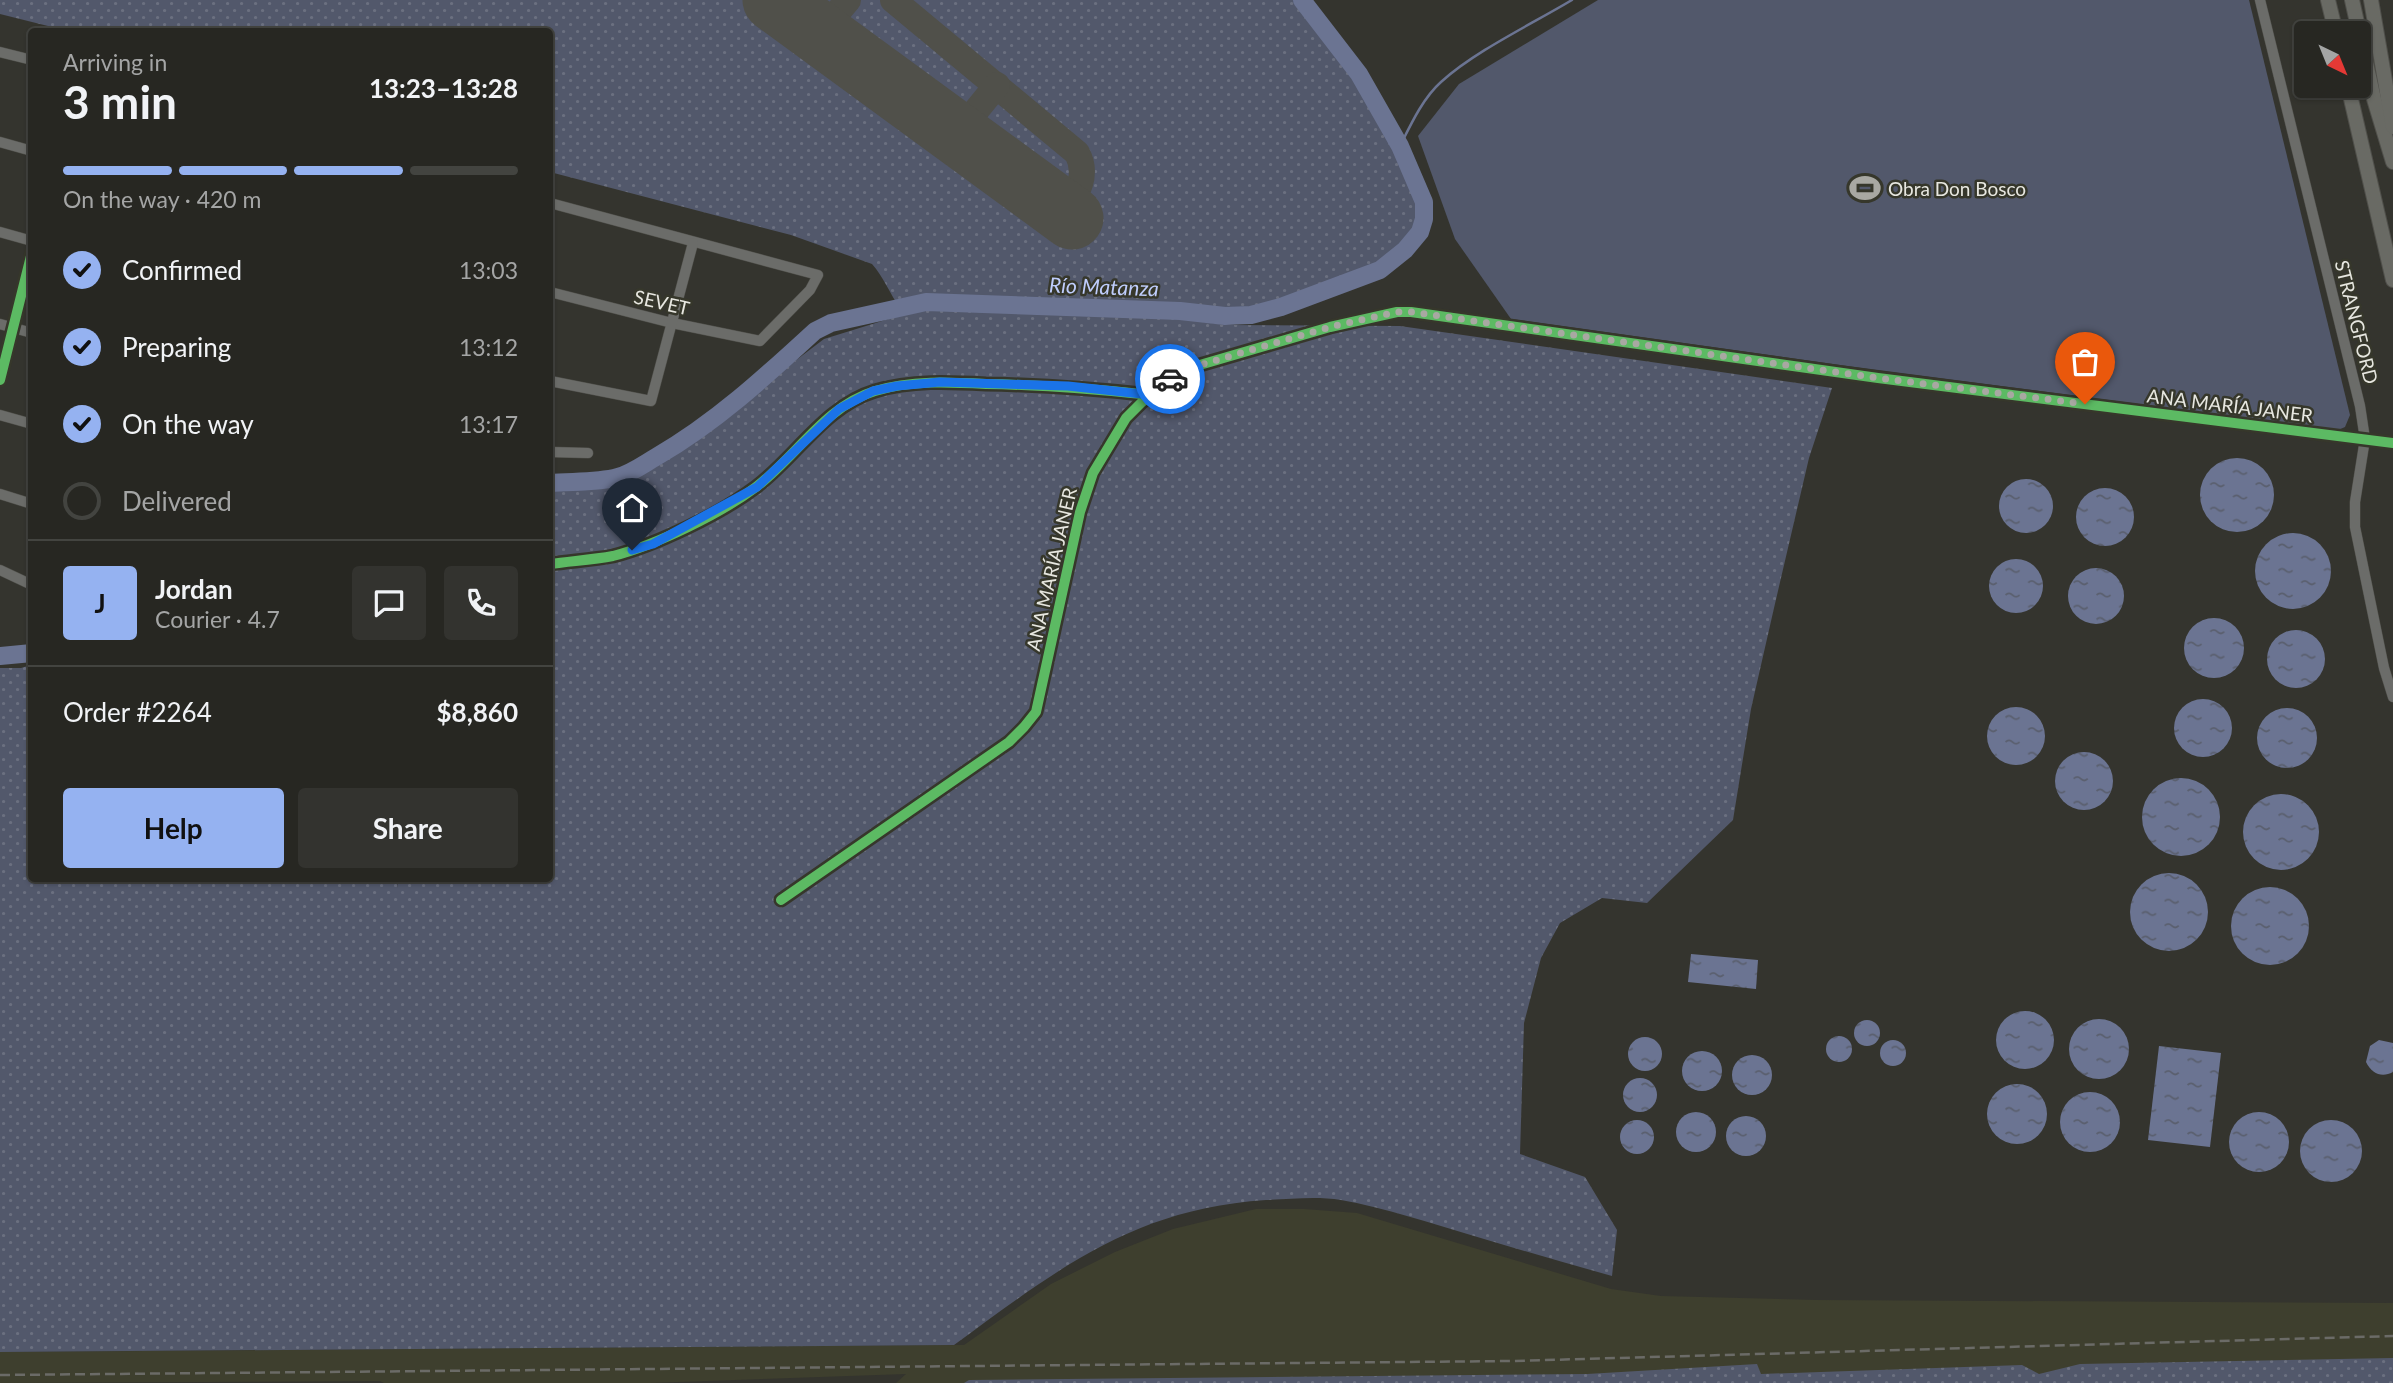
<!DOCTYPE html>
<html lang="en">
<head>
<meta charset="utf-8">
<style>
	body { margin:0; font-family:Lato,sans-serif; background:#33332f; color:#f1f3f6; height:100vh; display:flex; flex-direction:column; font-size:26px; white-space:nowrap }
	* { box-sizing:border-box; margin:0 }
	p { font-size:23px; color:#a4a5a5 }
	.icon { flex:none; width:38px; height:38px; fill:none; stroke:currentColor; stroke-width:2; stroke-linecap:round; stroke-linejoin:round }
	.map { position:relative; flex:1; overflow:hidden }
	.sheet { position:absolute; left:28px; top:28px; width:525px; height:854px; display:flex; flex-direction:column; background:#272722; border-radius:7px; box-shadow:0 2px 5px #0004,0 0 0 2px #434440 }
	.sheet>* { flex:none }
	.needle { width:46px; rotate:137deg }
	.controls { position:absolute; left:2294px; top:21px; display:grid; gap:14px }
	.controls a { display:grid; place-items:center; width:77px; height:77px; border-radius:7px; background:#272722; box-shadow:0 2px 5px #0004,0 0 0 2px #434440; font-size:35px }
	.pin { position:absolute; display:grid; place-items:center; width:60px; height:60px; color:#fff; margin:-72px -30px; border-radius:50% 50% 50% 0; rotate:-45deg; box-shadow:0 0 7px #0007 }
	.pin .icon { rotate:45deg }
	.courier { position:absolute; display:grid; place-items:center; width:70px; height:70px; margin:-35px; border:5px solid #1a73e8; border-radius:50%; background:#fff; color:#222; box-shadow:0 2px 9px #0007 }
	.headline em { font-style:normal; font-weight:700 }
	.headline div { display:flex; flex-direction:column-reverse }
	.headline { display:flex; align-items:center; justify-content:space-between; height:119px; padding:0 35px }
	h1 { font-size:46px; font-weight:700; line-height:52px }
	.bar { display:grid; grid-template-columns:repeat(4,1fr); gap:10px 7px; align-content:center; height:84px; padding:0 35px }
	.bar i { height:9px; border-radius:5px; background:#434440 }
	.bar .on { background:#95b2f1 }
	.bar p { grid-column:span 4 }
	.line { display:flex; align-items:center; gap:18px; padding:0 35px; border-top:2px solid #434440 }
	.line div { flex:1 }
	.round { display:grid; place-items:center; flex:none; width:74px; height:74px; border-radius:7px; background:#33332f }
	ol { padding:0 35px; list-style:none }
	li { display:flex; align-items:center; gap:21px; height:77px }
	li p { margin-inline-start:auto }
	li .icon { padding:7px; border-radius:50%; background:#95b2f1; color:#111; stroke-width:4 }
	li:last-child { color:#a4a5a5 }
	li i { width:38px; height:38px; border:4px solid #434440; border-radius:50% }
	.button { display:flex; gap:14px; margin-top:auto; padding:14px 35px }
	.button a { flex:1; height:80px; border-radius:7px; background:#95b2f1; color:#111; font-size:28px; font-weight:700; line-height:80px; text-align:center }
	.button a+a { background:#33332f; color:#f1f3f6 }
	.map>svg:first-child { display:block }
</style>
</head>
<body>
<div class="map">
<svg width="2393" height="1383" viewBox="0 0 2393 1383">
	<defs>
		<pattern id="grass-dots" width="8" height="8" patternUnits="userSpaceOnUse" patternTransform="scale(1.75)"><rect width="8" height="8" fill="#52586b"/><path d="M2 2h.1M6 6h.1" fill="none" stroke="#6b7080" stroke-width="1.8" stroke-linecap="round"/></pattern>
		<pattern id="water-ripples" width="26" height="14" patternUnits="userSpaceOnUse" patternTransform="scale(1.75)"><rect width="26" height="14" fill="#6b7492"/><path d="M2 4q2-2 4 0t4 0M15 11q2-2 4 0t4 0" fill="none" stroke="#5a5f6e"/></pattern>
	</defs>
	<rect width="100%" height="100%" fill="#34342e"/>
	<!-- built -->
	<polygon fill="#3e3f2e" points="1256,1209 1304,1209 1357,1213 1611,1289 1661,1296 1817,1300 2393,1303 2393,1383 896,1383 906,1374 650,1383 384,1383 380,1381 0,1383 0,1352 964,1345 1051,1284 1115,1252 1173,1229"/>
	<!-- grass -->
	<g fill="url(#grass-dots)">
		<path d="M0 0H1302L1359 74 1400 146 1420 190 1424 202V219L1420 232 1405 250 1380 270 1281 307 1251 315 1225 316 1180 311 926 302 900 308C890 294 883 276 872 264L791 235 550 172V32L68 31 0 14Z"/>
		<path d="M924 308 1179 319 1227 325 1400 326 1832 388 1809 458 1774 608 1751 709 1733 820 1647 903 1602 898 1560 923 1541 958 1524 1023 1520 1154 1585 1177 1617 1230 1612 1276C1566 1263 1520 1250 1474 1236 1430 1223 1386 1208 1341 1200 1317 1196 1290 1199 1266 1200 1132 1209 1057 1270 954 1345L0 1352V668H21L31 665 32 878H397L398 888V879L550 878V491L620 482 684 445 824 339Z"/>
		<polygon points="2393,1358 2393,1383 964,1383 969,1380 1587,1374 1757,1364 1761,1374 2022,1365 2039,1374 2080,1364"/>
	</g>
	<!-- park -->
	<polygon fill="#52586b" points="1598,0 2249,0 2350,415 2345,427 2338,430 1840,365 1511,319 1455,239 1418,136 1459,84"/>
	<!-- water -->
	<g fill="url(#water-ripples)">
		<circle cx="2237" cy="495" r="37"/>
		<circle cx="2026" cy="506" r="27"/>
		<circle cx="2105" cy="517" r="29"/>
		<circle cx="2293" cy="571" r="38"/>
		<circle cx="2016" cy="586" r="27"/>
		<circle cx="2096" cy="596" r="28"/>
		<circle cx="2214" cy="648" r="30"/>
		<circle cx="2296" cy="659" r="29"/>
		<circle cx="2203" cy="728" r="29"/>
		<circle cx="2016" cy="736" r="29"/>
		<circle cx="2287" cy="738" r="30"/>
		<circle cx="2084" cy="781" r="29"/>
		<circle cx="2181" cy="817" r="39"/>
		<circle cx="2281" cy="832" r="38"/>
		<circle cx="2169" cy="912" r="39"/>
		<circle cx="2270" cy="926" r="39"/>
		<polygon points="1691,954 1758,960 1756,989 1688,982"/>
		<circle cx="2025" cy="1040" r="29"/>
		<circle cx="2099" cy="1049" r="30"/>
		<circle cx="1867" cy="1033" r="13"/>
		<circle cx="1839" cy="1049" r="13"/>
		<circle cx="1645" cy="1054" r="17"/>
		<path d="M2379 1040 2393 1043V1072C2382 1078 2372 1074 2366 1062L2370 1046Z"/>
		<circle cx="1893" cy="1053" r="13"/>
		<polygon points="2159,1046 2221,1053 2210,1147 2148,1140"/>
		<circle cx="1702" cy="1071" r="20"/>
		<circle cx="1752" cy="1075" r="20"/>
		<circle cx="1640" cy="1095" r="17"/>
		<circle cx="2017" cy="1114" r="30"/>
		<circle cx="2090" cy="1122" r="30"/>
		<circle cx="1696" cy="1132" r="20"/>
		<circle cx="2259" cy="1142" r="30"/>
		<circle cx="1746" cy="1136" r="20"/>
		<circle cx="1637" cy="1137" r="17"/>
		<circle cx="2331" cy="1151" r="31"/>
	</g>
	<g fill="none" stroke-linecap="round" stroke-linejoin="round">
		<!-- stream -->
		<path stroke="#6b7492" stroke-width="2.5" d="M1400 146C1411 124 1423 98 1441 82 1475 51 1532 24 1572 0"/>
		<!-- river -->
		<g stroke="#6b7492" stroke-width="18">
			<path d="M550 483C572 481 597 483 618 477 632 473 644 464 656 457 715 423 765 377 815 331L831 323 926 302 1180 311 1225 316 1251 315 1281 307 1380 270 1405 250 1420 232 1424 219V202L1400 146 1359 74 1302 0"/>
			<polyline points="0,656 32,653"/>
		</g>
		<!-- taxiway -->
		<g stroke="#50504a" stroke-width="26">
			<path d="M893 0 1077 153C1089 175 1077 194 1065 212"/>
			<polyline points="820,33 848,0"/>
			<polyline points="957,134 997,85"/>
		</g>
		<!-- runway -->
		<polyline stroke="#50504a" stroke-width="63" points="774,0 1072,218"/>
		<!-- minor casing -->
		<g stroke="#50504b" stroke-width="11">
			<g id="minor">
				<polyline points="2260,0 2360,406 2365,439 2355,502 2355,527 2384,668 2393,697"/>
				<polyline points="0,52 32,60"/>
				<polyline points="0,142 32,151"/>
				<polyline points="550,203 818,275 810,290 760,341 672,323 550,292"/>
				<polyline points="0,232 32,241"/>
				<polyline points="0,324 32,333"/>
				<polyline points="0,380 32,252"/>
				<polyline points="550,381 651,401 693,243"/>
				<polyline points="0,415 32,424"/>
				<polyline points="550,452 588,453"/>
				<polyline points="0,494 32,504"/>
				<path d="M550 564C570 561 592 560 613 556 656 545 720 514 756 487 796 457 825 406 875 391 911 380 950 382 986 384 1042 385 1096 389 1151 395"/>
				<polyline points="0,570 32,585"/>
				<polyline points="781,900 1009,742 1024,727 1036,712 1080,512 1093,473 1126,418 1142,402 1186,369 1330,327 1397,312 1411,312 1878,378 2393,443"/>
			</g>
		</g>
		<!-- highway casing -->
		<g stroke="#50504b" stroke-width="16">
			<g id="highway">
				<polyline points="2328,0 2336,33"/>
				<polyline points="2352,0 2374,99 2393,162"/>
				<polyline points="2371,0 2393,127"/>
				<polyline points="2348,86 2393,280"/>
			</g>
		</g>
		<!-- minor -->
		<use href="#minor" stroke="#6b6c69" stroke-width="10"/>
		<!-- highway -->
		<use href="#highway" stroke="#696a64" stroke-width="14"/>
		<!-- rail -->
		<polyline stroke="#6b6b67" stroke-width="2.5" stroke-dasharray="10 5" stroke-linecap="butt" points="0,1375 1512,1361 2393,1336"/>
		<!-- cycleway casing -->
		<g stroke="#36372b" stroke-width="15">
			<g id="cycleway">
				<polyline points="0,380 32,252"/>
				<path d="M550 564C570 561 592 560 613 556 656 545 720 514 756 487 796 457 825 406 875 391 911 380 950 382 986 384 1042 385 1096 389 1151 395"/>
				<polyline points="781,900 1009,742 1024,727 1036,712 1080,512 1093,473 1126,418 1142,402 1186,369 1330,327 1397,312 1411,312 1878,378 2393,443"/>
			</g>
		</g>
		<!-- cycleway -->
		<use href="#cycleway" stroke="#5cba63" stroke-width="10"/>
	</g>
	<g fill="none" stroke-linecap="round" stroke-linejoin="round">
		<!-- done -->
		<polyline stroke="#a8a8a2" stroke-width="7" stroke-dasharray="0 12.6" points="1170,379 1186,369 1330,327 1397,312 1411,312 1878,378 2085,404"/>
		<!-- route -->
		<polyline stroke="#1a73e8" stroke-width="9" points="632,550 653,544 757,487 839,409 873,391 897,386 940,382 1068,386 1151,395 1170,379"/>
	</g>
	<!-- icons -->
	<defs>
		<g id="stadium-bare" transform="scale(2.415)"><path d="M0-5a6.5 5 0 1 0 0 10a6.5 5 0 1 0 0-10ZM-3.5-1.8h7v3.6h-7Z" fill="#a8a8a2" stroke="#36372b" stroke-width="2.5" paint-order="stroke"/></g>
	</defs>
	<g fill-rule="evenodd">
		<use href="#stadium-bare" x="1865" y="188"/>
	</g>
	<g text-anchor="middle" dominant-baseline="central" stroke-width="5" stroke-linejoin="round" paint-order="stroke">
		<!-- poi labels -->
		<g font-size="19" fill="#e7e7e0" stroke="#36372b" text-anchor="start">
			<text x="1888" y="188">Obra Don Bosco</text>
		</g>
		<!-- street labels -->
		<g font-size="19" fill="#e7e7e0" stroke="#36372b">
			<text transform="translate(662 302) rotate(13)">SEVET</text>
			<text transform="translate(2357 322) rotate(76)">STRANGFORD</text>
			<text transform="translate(2230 405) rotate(7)">ANA MARÍA JANER</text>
			<text transform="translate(1051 569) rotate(-77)">ANA MARÍA JANER</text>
		</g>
		<!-- water labels -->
		<g font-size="21" font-style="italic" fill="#bfcdfc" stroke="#36372b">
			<text transform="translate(1104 286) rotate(2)">Río Matanza</text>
		</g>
	</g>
</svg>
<div class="controls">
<a><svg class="needle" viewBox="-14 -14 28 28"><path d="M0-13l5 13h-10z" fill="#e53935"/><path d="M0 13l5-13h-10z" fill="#a4a5a5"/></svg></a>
</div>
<div class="pin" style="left:2085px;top:404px;background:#ea580c"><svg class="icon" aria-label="bag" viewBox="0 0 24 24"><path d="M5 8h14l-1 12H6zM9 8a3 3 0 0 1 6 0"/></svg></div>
<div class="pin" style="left:632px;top:550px;background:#1f2937"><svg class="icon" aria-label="home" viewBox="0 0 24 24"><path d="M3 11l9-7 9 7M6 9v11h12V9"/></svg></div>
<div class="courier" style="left:1170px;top:379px"><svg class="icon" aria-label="car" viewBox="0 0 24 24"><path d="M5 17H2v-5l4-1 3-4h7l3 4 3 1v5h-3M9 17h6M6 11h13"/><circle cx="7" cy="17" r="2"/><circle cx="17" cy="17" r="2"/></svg></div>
<section class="sheet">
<div class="headline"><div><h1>3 min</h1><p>Arriving in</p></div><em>13:23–13:28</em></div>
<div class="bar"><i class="on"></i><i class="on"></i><i class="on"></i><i></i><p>On the way · 420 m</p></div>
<ol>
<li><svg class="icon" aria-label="check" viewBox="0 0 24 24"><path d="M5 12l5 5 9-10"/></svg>Confirmed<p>13:03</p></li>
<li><svg class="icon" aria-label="check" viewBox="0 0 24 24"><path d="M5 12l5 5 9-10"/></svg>Preparing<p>13:12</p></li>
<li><svg class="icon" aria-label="check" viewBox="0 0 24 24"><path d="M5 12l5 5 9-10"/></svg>On the way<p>13:17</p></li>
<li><i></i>Delivered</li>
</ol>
<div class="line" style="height:126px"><b class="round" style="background:#95b2f1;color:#111">J</b><div><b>Jordan</b><p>Courier · 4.7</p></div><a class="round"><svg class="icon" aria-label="chat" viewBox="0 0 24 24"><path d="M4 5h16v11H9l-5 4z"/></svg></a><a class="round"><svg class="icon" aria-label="phone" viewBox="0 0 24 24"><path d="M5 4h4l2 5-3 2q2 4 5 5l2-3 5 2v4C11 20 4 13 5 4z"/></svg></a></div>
<div class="line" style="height:91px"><div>Order #2264</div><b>$8,860</b></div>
<div class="button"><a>Help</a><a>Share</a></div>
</section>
</div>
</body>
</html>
